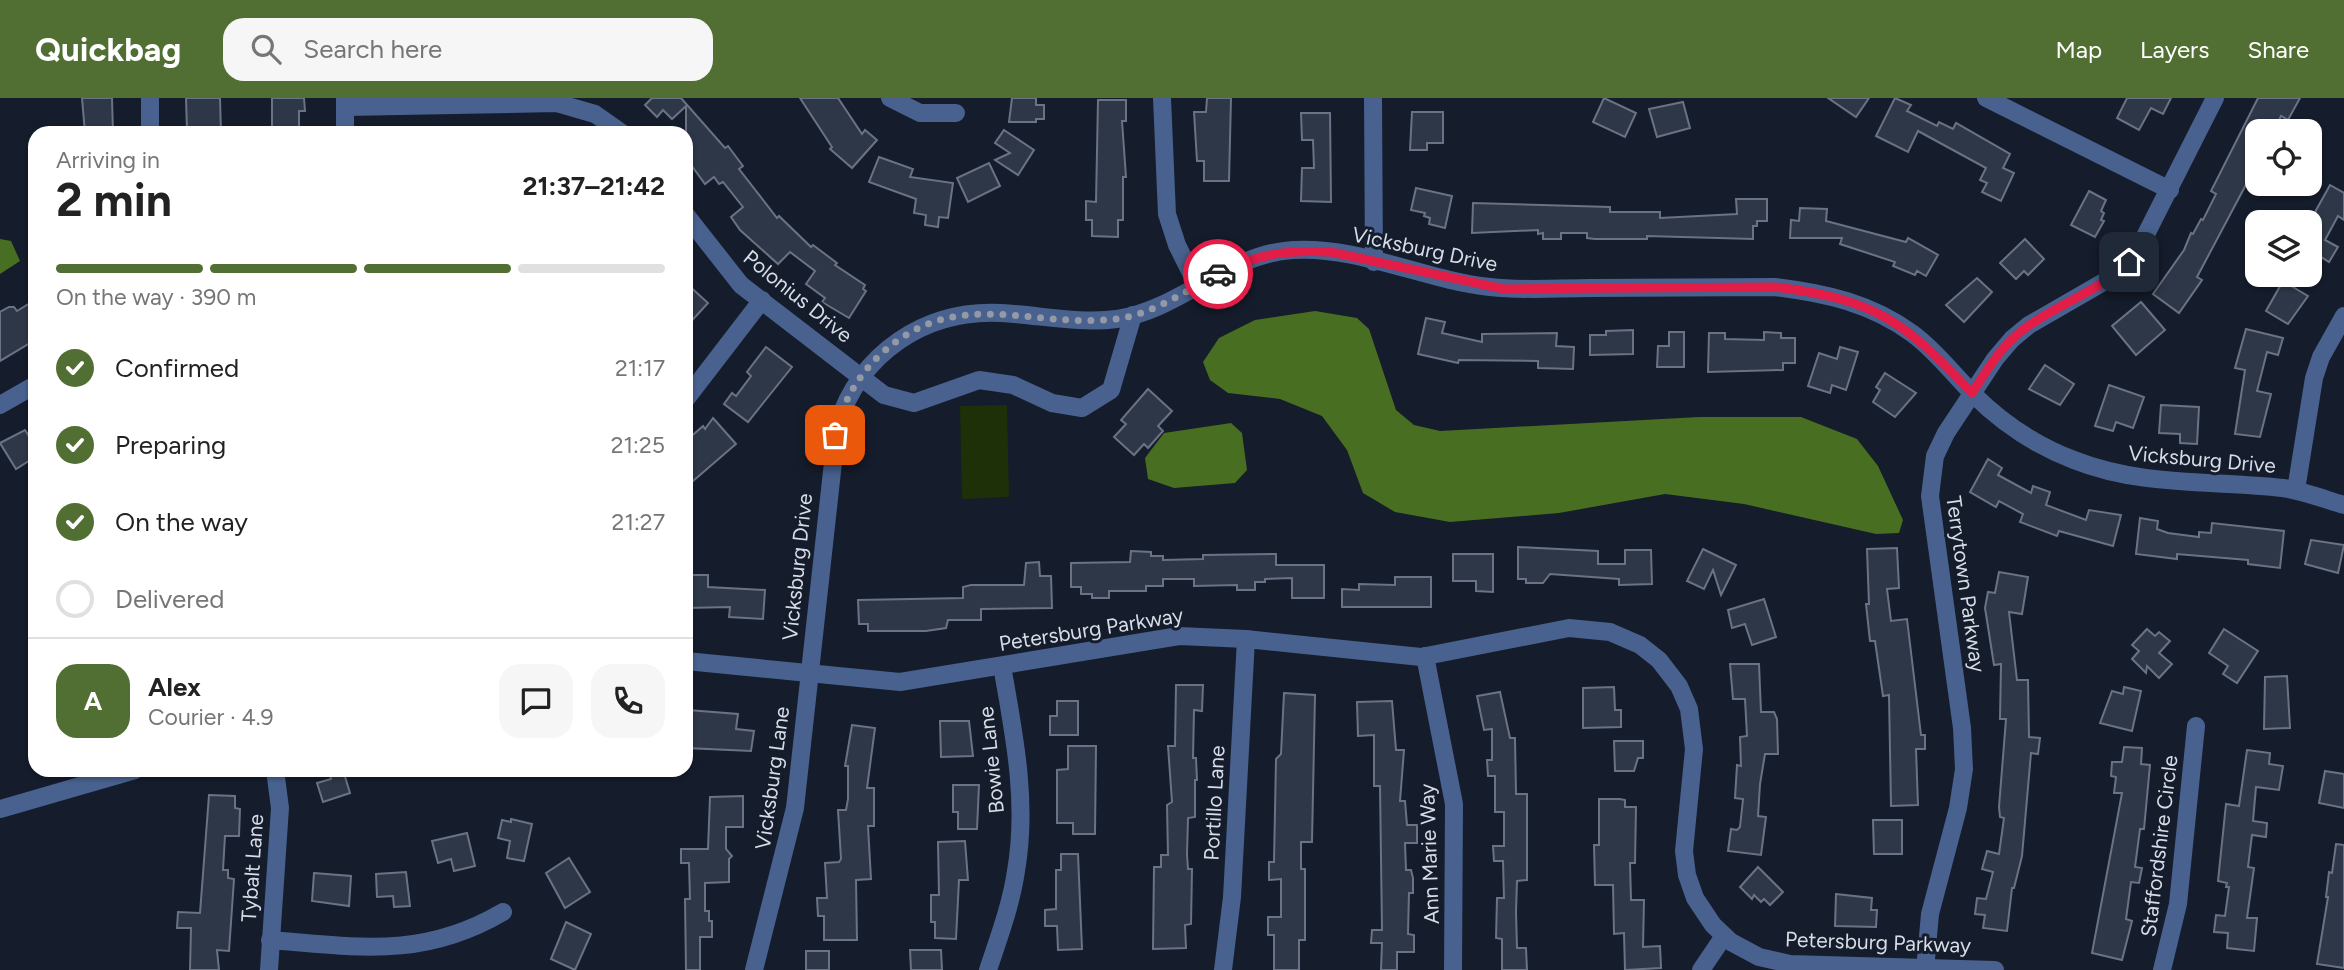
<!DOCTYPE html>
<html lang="en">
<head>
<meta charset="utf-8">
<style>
	body { margin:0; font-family:Figtree,sans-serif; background:#f6f6f6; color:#222; height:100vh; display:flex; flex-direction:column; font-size:26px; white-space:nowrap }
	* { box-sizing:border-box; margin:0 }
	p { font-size:23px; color:#767676 }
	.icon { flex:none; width:38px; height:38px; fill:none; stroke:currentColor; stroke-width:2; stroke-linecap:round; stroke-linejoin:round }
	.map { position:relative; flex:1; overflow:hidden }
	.details { position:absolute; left:28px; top:28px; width:665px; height:651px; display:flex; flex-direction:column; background:#fff; border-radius:21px; box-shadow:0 2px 5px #0004 }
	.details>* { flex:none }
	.controls { position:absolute; left:2245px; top:21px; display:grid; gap:14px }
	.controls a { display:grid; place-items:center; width:77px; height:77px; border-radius:14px; background:#fff; box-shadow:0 2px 5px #0004; font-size:35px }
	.pin { position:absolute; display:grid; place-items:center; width:60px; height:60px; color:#fff; margin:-30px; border-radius:14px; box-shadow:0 4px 10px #0006 }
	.courier { position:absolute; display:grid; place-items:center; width:70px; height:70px; margin:-35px; border:5px solid #e11d48; border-radius:50%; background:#fff; color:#222; box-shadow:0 2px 9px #0007 }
	.headline em { font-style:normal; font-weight:700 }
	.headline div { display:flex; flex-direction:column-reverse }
	.headline { display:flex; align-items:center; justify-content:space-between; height:119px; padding:0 28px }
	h1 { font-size:46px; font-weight:700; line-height:52px }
	.bar { display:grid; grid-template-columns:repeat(4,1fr); gap:10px 7px; align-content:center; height:84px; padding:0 28px }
	.bar i { height:9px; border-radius:5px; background:#e0e0e0 }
	.bar .on { background:#516f32 }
	.bar p { grid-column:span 4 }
	.line { display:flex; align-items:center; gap:18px; padding:0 28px; border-top:2px solid #e0e0e0 }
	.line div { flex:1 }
	.round { display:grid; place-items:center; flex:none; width:74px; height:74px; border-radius:21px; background:#f6f6f6 }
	ol { padding:0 28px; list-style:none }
	li { display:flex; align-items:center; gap:21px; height:77px }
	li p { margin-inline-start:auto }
	li .icon { padding:7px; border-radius:50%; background:#516f32; color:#fff; stroke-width:4 }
	li:last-child { color:#767676 }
	li i { width:38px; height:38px; border:4px solid #e0e0e0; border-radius:50% }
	header { display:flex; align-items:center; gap:42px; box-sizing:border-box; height:98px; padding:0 35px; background:#516f32; color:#fff }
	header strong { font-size:33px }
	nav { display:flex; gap:38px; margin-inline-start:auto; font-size:24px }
	.search { width:490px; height:63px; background:#f6f6f6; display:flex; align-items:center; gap:18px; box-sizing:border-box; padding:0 24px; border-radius:21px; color:#767676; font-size:26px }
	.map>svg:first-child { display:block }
</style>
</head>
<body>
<header>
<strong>Quickbag</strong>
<div class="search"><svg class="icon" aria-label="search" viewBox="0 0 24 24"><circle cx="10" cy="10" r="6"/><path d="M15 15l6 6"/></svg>Search here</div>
<nav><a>Map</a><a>Layers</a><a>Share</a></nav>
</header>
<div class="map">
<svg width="2344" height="872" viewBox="0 0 2344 872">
	<rect width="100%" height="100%" fill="#151c2b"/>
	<!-- green -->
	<polygon fill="#1d3008" points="1007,307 1009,399 962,401 960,308"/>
	<!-- water -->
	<g fill="#486e21">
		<polygon points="0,141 11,143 20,163 0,176"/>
		<polygon points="1315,213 1357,220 1369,231 1396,312 1414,327 1440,333 1699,319 1801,319 1857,341 1878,368 1903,422 1899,435 1876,436 1744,406 1665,396 1559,415 1450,424 1395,414 1363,395 1347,352 1322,318 1280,301 1228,295 1210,282 1203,264 1219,240 1255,222"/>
		<polygon points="1231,325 1242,335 1247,372 1235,385 1174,390 1148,381 1145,360 1164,335"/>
	</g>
	<!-- building -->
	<g fill="#2e3747" stroke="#697385" stroke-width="2">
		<polygon points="82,0 112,0 113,35 85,35"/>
		<polygon points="186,0 220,0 221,35 193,35 193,32 187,32"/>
		<polygon points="272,0 304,0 305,13 299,13 299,35 272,35"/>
		<polygon points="652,0 681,0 725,50 728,48 743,68 739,71 777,120 779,118 811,149 813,147 837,165 835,167 865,187 863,191 866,193 849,220 822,204 825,200 806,186 815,173 790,154 778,166 740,132 731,119 743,109 723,84 719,86 714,79 705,86 686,60 686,8 672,21 663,12 657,19 645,7"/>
		<polygon points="800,0 838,0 862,36 865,32 877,42 852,70 830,51 832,49"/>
		<polygon points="1012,0 1036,0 1036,7 1044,7 1044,21 1036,21 1036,24 1009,24"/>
		<polygon points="1207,0 1231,0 1229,83 1204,83 1204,63 1197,63 1194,14 1206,14"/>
		<polygon points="1604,0 1636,15 1625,39 1593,24"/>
		<polygon points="1828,0 1869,0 1856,19"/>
		<polygon points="1895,0 1911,7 1907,13 1937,28 1939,24 1953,31 1956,25 2010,56 2003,70 2014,75 2001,103 1982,94 1987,85 1980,82 1986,70 1918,33 1908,54 1876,38"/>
		<polygon points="2127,0 2171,0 2163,16 2151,10 2139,32 2117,20"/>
		<polygon points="2258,0 2300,0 2288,22 2281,18 2274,33 2258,33 2258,64 2197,179 2202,182 2179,215 2153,196 2184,152 2191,135 2193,136 2201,121 2203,122 2216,96 2211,93"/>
		<polygon points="1098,2 1126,2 1126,23 1122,23 1126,79 1123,79 1123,122 1118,122 1118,139 1092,138 1092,122 1086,122 1086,103 1096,104"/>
		<polygon points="1683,4 1690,30 1657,39 1649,11"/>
		<polygon points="1412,14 1443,14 1443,45 1427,45 1427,52 1410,52"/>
		<polygon points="1301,15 1330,15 1331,104 1301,103 1302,70 1314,70 1313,42 1302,42"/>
		<polygon points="1004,32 1034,52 1018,77 995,62 1010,55 995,45"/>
		<polygon points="879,59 913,71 910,79 953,85 948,120 939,119 938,129 925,127 926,117 914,115 916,101 869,84"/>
		<polygon points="989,65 1000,88 968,104 957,80"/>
		<polygon points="2330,87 2344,95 2344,122 2338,118 2325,142 2338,149 2329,164 2321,159 2310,178 2310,123"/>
		<polygon points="1416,90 1452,98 1445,130 1429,126 1430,120 1424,118 1425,115 1411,112"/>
		<polygon points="2089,93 2106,102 2101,113 2104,115 2101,122 2104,123 2095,139 2071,127"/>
		<polygon points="1736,101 1767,101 1767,123 1757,123 1757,128 1753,128 1753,141 1647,138 1647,141 1595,141 1587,140 1587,135 1561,135 1561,141 1543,141 1543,135 1538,136 1538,132 1472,135 1473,105 1610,109 1610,114 1660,114 1660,120 1737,116"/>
		<polygon points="1800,110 1827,111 1826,123 1906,144 1908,140 1938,157 1926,178 1917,173 1915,177 1893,168 1895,164 1840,146 1842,140 1790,140 1791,122 1799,123"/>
		<polygon points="2025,141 2044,161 2028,177 2024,173 2016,181 2000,165"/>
		<polygon points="1977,180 1992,194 1964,224 1946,207"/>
		<polygon points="2283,183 2308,198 2288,226 2266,213"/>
		<polygon points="686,185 708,205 686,229"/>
		<polygon points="35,202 35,242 0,263 0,214 9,209 14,209 17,213"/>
		<polygon points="2141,204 2165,232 2136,257 2112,228"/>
		<polygon points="1426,220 1445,224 1442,235 1482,244 1482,236 1557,235 1556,248 1574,249 1573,271 1538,270 1538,263 1459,262 1458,265 1418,256"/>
		<polygon points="2246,231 2283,240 2278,257 2267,254 2257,293 2271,296 2260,339 2235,336 2245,272 2235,270"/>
		<polygon points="1633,232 1633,256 1590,257 1590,237 1606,237 1606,233"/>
		<polygon points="1669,234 1684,234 1684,269 1657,269 1658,248 1669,248"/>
		<polygon points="1764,234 1781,235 1781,240 1795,240 1795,265 1783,265 1783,272 1708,274 1709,235 1725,235 1725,241 1764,242"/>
		<polygon points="766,249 792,269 748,324 724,306 732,295 736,298 751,278 747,274"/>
		<polygon points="1840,249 1858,254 1846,292 1832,287 1830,295 1808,288 1819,255 1837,261"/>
		<polygon points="2045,267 2074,286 2060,307 2029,291"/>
		<polygon points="1885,275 1916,295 1895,319 1873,304 1880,292 1876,289"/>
		<polygon points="2109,287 2144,299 2133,330 2116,324 2113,333 2095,328"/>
		<polygon points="1148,291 1172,313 1158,328 1163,333 1148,350 1144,346 1134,357 1114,339 1126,326 1121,322"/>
		<polygon points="2161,307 2199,309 2197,346 2180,345 2180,336 2159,335"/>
		<polygon points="713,320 736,346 686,389 686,343 703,328 705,331"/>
		<polygon points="25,332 35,348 35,359 16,371 0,345"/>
		<polygon points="1988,361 2002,370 1998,377 2031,395 2033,388 2050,394 2046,407 2086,422 2089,412 2121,417 2113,448 2059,433 2057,438 2020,424 2023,416 1999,403 1996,409 1970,394"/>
		<polygon points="2140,420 2158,423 2157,431 2168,435 2199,439 2199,434 2211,435 2212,425 2284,433 2280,470 2248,466 2248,462 2177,456 2177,461 2136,456"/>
		<polygon points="2311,442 2344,447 2338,475 2305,466"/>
		<polygon points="1518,449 1598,453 1598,466 1625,466 1625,452 1651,452 1652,486 1619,487 1619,481 1550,476 1543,485 1526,485 1526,481 1518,481"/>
		<polygon points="1897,450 1899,490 1887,491 1891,523 1907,521 1921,637 1925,637 1925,651 1916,651 1918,707 1891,708 1889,597 1883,598 1875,543 1870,543 1866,506 1869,506 1867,451"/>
		<polygon points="1703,451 1736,467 1721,497 1713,472 1704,491 1687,483"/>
		<polygon points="1131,453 1151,454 1151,458 1163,458 1163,462 1203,461 1203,457 1276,456 1276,467 1324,467 1324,500 1292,500 1292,480 1265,481 1265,484 1255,484 1255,492 1237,492 1237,487 1194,488 1194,481 1163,481 1163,488 1146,488 1146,493 1109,493 1109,500 1092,500 1092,496 1081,496 1081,489 1071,489 1071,465 1130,464"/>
		<polygon points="1453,456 1493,456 1493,494 1476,493 1476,483 1453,483"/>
		<polygon points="1039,464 1040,478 1051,478 1052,510 981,511 981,522 948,522 946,530 926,533 868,533 868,526 859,526 858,502 963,500 963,489 971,487 1024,487 1026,465"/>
		<polygon points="1999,474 2028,479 2022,516 2009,514 2017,582 2028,582 2029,639 2040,640 2038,656 2031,655 2022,758 2014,790 2012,790 2007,833 1983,830 1985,817 1975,816 1977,800 1986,801 1993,774 1982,771 1987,753 1999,756 2004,720 2000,719 1999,709 2006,621 2000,621 2001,566 1994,567 1985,510 1988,494 1995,495"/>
		<polygon points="686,477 708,477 708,489 765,492 763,521 729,519 730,509 686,510"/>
		<polygon points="1395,479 1431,479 1431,509 1342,509 1342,491 1359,492 1359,486 1395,487"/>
		<polygon points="1764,501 1776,539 1752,547 1745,526 1732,530 1728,512"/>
		<polygon points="2147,531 2155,538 2159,534 2170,543 2159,555 2172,566 2159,580 2147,568 2146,575 2132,561 2139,553 2132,547"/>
		<polygon points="2224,531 2258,553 2237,585 2223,576 2228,568 2209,555"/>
		<polygon points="1730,566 1759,566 1761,614 1774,614 1777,621 1778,656 1765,656 1760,686 1758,718 1766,719 1761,757 1728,753 1731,731 1737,732 1740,729 1743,701 1735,700 1737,667 1741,668 1740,639 1747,638 1745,601 1733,601"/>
		<polygon points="2287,578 2290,630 2264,631 2265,579"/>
		<polygon points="1176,587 1203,587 1202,613 1194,612 1193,660 1196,660 1197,682 1195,682 1195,719 1188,720 1187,756 1188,771 1192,771 1191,826 1185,827 1186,850 1153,851 1154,769 1161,769 1161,757 1168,757 1167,707 1172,704 1168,648 1175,648"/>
		<polygon points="1614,589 1615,612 1621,612 1621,629 1583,630 1583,590"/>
		<polygon points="2124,589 2141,593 2132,633 2100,625 2112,593 2123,596"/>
		<polygon points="1500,594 1510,640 1515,640 1516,696 1527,696 1527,782 1517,783 1516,814 1517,850 1526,850 1527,872 1502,872 1502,841 1496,840 1497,800 1504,800 1503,763 1494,763 1493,748 1504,748 1504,714 1495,714 1495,678 1488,678 1487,662 1492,662 1492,631 1484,632 1477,598"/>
		<polygon points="1284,595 1315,597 1312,744 1301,744 1301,771 1305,771 1305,842 1299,842 1299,872 1274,872 1274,837 1268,837 1268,819 1281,819 1281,781 1269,782 1269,764 1274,764 1276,661 1281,656"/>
		<polygon points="1057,603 1078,603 1078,637 1050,637 1050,618 1057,618"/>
		<polygon points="1392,603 1396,652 1404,652 1400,703 1405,703 1407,727 1417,727 1417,745 1405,745 1406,772 1411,772 1413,780 1413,795 1409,795 1408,836 1414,837 1414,854 1397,854 1397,872 1381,872 1382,845 1371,845 1372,832 1382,832 1380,688 1374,688 1374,637 1358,638 1357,604"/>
		<polygon points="688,612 738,616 736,631 754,633 751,653 686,650"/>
		<polygon points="940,623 969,623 973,658 941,659"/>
		<polygon points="852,627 875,630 867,690 874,690 874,728 868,728 871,781 856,782 857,842 824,842 824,818 818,818 817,800 827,800 825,765 839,764 841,761 838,712 846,712 848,701 848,668 845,668"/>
		<polygon points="1614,643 1643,643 1643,660 1638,660 1634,673 1615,673"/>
		<polygon points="1068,648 1096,648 1095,736 1073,736 1073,725 1057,725 1057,672 1068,671"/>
		<polygon points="2124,649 2142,650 2141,666 2150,667 2144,731 2140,731 2135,769 2142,770 2139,785 2131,784 2126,821 2132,823 2122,862 2092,855 2122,695 2114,695 2116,679 2111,678 2112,664 2122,664"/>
		<polygon points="2247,652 2270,655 2269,666 2283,668 2279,692 2256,689 2253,723 2267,725 2266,739 2252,737 2248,769 2254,770 2247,820 2257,820 2254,853 2227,850 2228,835 2214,834 2216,817 2225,818 2229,789 2226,789 2227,785 2218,783 2226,706 2239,708"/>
		<polygon points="329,672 343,672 350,695 323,704 317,685 331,681"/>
		<polygon points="2325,673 2344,676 2344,710 2319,705"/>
		<polygon points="953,687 979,687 977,731 958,731 958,714 953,714"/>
		<polygon points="209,697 235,698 235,710 240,711 239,738 225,738 223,772 228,772 228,780 234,781 229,853 217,852 219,872 190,872 191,830 177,830 178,814 200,815"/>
		<polygon points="743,698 743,729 726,729 726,751 732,758 729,761 729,784 705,785 705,813 709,813 709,823 712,823 712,839 700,839 700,872 686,872 685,801 690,801 689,765 681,765 681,751 708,751 710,699"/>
		<polygon points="1599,701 1620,701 1625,702 1625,709 1636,709 1635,765 1630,765 1631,802 1644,802 1643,849 1660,848 1661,870 1625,872 1624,835 1614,836 1613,787 1595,787 1594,747 1599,747"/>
		<polygon points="511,721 532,726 524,763 507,760 510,743 498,740 502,722 511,724"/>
		<polygon points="1873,722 1902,722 1902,756 1874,756"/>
		<polygon points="467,735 475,768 454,773 451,761 438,765 432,743"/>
		<polygon points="965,743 968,782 959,782 956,841 935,840 935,824 931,824 931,797 939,797 938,744"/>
		<polygon points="2336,746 2344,747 2344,870 2317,866 2328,799 2326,799 2329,774 2332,775"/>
		<polygon points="1061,756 1078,756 1082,851 1058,852 1057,828 1045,828 1045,812 1056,811 1056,772 1061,772"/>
		<polygon points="569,760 590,794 565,810 546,775"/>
		<polygon points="1758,769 1783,794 1770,807 1764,801 1761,804 1754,797 1752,801 1740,789"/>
		<polygon points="406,774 410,808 394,809 393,798 377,799 376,776"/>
		<polygon points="314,775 351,778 349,808 312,803"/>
		<polygon points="1836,796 1872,800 1871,812 1877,812 1876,829 1835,828"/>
		<polygon points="566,824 591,836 575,872 551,861"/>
		<polygon points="910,852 941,852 942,872 911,872"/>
		<rect x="806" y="853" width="23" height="19"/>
	</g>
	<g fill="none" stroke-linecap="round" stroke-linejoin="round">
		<!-- minor -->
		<g stroke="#48618e" stroke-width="18">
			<polyline points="150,0 150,35"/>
			<polyline points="345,0 345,35"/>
			<polyline points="890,0 920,15 956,15"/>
			<polyline points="1162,0 1167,116 1177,147 1197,187"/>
			<polyline points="1373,0 1374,164"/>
			<polyline points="1986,0 2170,92"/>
			<polyline points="345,9 557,5 595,16 622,35"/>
			<polyline points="686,117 741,187 884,297 914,305 979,282 1013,287 1052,305 1082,310 1111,292 1133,217"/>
			<polyline points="686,301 762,202"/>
			<polyline points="0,307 35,287"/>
			<polyline points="2296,392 2314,280 2321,259 2344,218"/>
			<polyline points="1425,558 1454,706 1453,872"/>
			<polyline points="686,563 900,584 1179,538 1246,541 1421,559 1569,530 1610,534 1640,547 1659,562 1679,588 1689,611 1694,651 1684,753 1687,777 1695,800 1713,827 1731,844 1759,859 1790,866 1995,872"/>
			<polyline points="0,711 135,672"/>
			<path d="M270 842C358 849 423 861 503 814"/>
			<polyline points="269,872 280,710 275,672"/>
			<path d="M754 872 795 710 837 328C860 255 925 211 1001 215 1040 217 1079 226 1117 221 1180 212 1227 156 1293 152 1359 148 1424 182 1490 189 1523 193 1557 190 1590 190 1652 190 1713 189 1775 189 1825 195 1871 205 1913 236 1936 253 1953 276 1973 296 2001 324 2037 348 2074 362 2142 389 2212 382 2283 390 2303 393 2324 401 2344 407"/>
			<path d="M988 872C999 839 1011 807 1016 773 1028 704 1014 636 1002 568"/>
			<polyline points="1223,872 1232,799 1246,541"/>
			<polyline points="1701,872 1724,838"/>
			<polyline points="1925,872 1930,816 1958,710 1964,671 1962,630 1930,398 1935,358 1946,335 1995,261 2012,241 2029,227 2114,178 2137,154 2215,0"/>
			<polyline points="2162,872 2178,806 2196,628"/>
		</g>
	</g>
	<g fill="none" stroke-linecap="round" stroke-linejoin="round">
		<!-- done -->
		<path stroke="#9399a5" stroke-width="7" stroke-dasharray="0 12.6" d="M835 337C842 305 858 277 882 255 958 187 1030 231 1116 221 1152 217 1187 192 1218 176"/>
		<!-- route -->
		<path stroke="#e11d48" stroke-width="9" d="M1218 176C1260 155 1285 152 1331 154L1504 191 1775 189C1875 201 1904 223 1972 295 1986 274 1999 251 2019 235 2053 207 2098 195 2129 164"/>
	</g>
	<g text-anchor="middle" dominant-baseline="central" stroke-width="6" stroke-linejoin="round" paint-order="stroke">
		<!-- street labels -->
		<g font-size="21" fill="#d7dce6" stroke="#151c2b">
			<text transform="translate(1425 151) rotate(12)">Vicksburg Drive</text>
			<text transform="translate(798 198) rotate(39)">Polonius Drive</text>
			<text transform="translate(2202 361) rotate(5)">Vicksburg Drive</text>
			<text transform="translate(797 469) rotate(-84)">Vicksburg Drive</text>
			<text transform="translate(1966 486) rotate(82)">Terrytown Parkway</text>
			<text transform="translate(1091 531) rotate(-9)">Petersburg Parkway</text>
			<text transform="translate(991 662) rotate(-96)">Bowie Lane</text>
			<text transform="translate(772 680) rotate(-82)">Vicksburg Lane</text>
			<text transform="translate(1214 705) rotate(-87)">Portillo Lane</text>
			<text transform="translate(2159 748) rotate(-83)">Staffordshire Circle</text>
			<text transform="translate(1429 756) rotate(-92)">Ann Marie Way</text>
			<text transform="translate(252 770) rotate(-86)">Tybalt Lane</text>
			<text transform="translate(1878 844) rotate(2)">Petersburg Parkway</text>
		</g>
	</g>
</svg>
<div class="controls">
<a><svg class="icon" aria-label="locate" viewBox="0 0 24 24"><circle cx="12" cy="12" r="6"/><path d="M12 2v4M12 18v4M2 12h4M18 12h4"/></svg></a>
<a><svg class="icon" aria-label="layers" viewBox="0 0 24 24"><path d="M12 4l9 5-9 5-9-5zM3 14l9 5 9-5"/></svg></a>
</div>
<div class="pin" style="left:835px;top:337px;background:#ea580c"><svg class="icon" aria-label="bag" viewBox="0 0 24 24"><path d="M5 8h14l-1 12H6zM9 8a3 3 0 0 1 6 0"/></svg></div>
<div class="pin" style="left:2129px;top:164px;background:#1f2937"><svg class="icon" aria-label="home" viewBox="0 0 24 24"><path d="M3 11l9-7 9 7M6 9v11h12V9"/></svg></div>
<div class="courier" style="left:1218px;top:176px"><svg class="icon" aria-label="car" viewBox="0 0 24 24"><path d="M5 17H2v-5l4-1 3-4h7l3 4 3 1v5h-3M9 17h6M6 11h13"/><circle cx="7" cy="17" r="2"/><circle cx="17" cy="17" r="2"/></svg></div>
<section class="details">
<div class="headline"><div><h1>2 min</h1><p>Arriving in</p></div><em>21:37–21:42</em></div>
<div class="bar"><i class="on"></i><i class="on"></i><i class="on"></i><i></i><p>On the way · 390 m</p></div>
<ol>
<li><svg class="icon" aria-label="check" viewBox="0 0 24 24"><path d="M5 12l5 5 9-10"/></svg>Confirmed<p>21:17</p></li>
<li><svg class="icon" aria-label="check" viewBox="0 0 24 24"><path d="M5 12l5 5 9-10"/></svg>Preparing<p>21:25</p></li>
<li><svg class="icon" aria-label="check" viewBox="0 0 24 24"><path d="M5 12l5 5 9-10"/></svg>On the way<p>21:27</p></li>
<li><i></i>Delivered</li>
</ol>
<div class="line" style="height:126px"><b class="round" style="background:#516f32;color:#fff">A</b><div><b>Alex</b><p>Courier · 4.9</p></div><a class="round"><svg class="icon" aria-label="chat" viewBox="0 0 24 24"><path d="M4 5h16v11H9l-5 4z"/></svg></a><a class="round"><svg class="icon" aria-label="phone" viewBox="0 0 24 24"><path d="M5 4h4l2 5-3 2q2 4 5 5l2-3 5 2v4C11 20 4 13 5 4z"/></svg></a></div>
</section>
</div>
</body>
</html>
